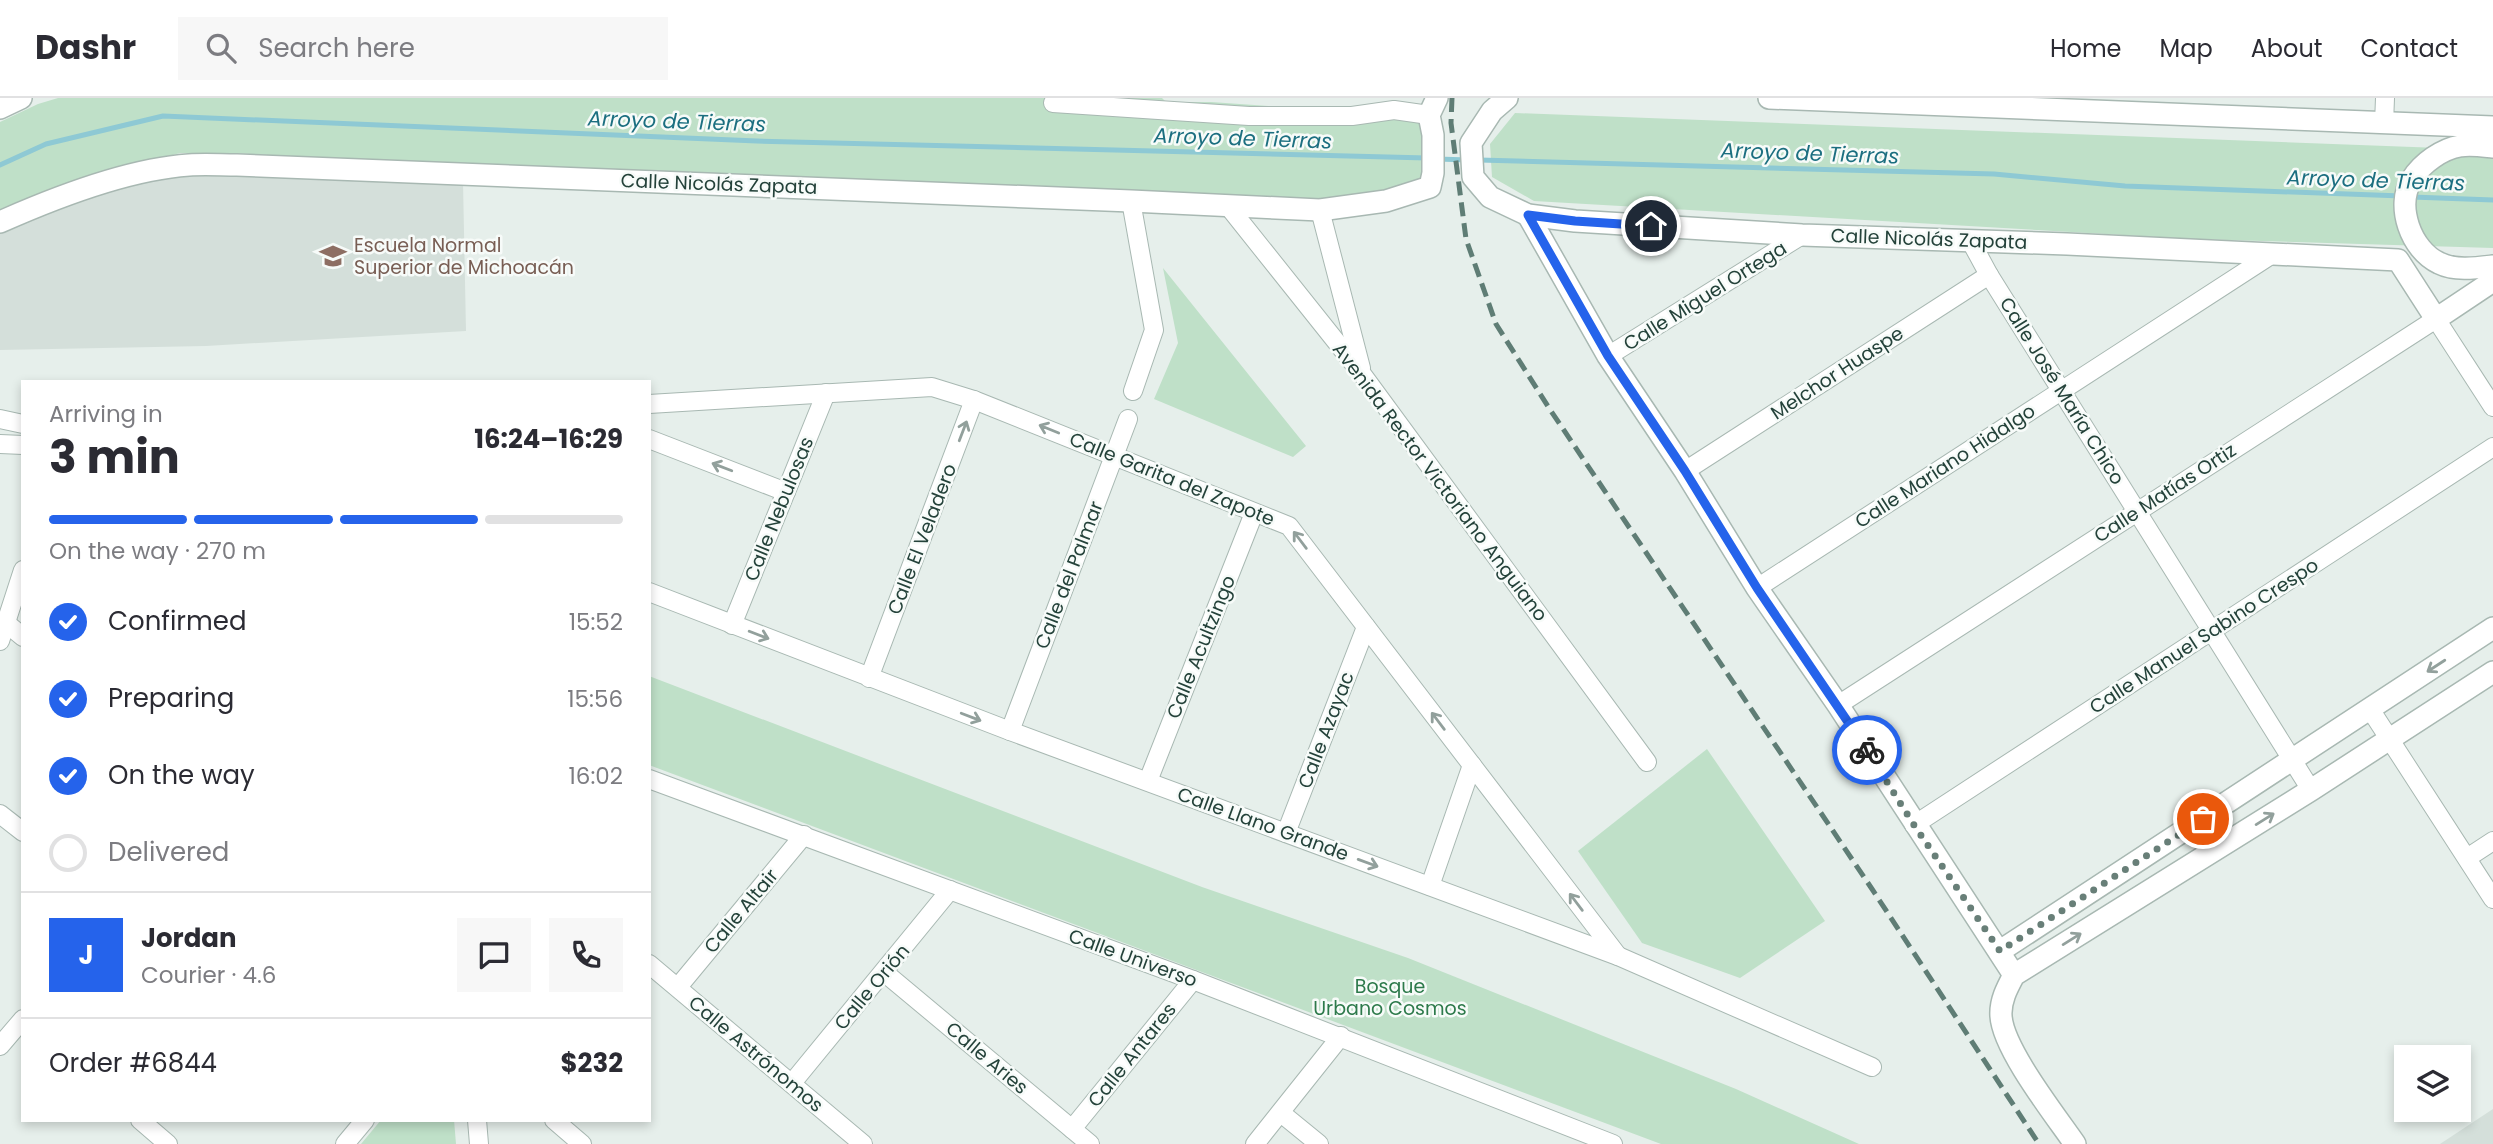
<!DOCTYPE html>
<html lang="en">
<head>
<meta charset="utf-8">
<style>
	body { margin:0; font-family:Poppins,sans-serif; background:#f7f7f7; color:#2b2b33; height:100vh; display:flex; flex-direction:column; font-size:26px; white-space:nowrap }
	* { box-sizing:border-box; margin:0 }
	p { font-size:23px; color:#7c7c81 }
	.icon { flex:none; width:38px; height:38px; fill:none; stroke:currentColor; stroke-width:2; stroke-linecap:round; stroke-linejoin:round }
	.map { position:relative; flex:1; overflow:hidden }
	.side { position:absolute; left:21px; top:282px; width:630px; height:742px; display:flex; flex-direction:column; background:#fff; border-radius:0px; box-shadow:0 4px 10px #0003 }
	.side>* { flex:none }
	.fabs { position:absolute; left:2394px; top:947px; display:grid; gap:14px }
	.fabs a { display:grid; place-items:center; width:77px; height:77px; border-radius:0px; background:#fff; box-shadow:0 4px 10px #0003; font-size:35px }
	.pin { position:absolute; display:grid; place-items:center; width:60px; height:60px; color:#fff; margin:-30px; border:4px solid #fff; border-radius:50%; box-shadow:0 2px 7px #0007 }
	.courier { position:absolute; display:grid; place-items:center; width:70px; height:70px; margin:-35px; border:5px solid #2563eb; border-radius:50%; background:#fff; color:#222; box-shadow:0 2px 9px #0007 }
	.summary em { font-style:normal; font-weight:700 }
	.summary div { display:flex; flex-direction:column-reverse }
	.summary { display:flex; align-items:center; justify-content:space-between; height:119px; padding:0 28px }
	h1 { font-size:46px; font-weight:700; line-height:52px }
	.bar { display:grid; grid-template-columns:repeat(4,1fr); gap:10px 7px; align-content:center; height:84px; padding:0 28px }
	.bar i { height:9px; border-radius:5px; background:#e1e1e2 }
	.bar .active { background:#2563eb }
	.bar p { grid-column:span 4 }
	.line { display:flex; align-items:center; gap:18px; padding:0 28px; border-top:2px solid #e1e1e2 }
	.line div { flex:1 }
	.round { display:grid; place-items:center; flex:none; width:74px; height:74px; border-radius:0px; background:#f7f7f7 }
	ol { padding:0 28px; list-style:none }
	li { display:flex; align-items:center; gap:21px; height:77px }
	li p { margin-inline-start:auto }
	li .icon { padding:7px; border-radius:50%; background:#2563eb; color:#fff; stroke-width:4 }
	li:last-child { color:#7c7c81 }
	li i { width:38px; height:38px; border:4px solid #e1e1e2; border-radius:50% }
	header { display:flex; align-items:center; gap:42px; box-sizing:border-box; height:98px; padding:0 35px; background:#fff; border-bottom:2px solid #e1e1e2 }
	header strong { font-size:33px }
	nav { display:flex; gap:38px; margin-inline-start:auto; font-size:24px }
	.search { width:490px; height:63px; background:#f7f7f7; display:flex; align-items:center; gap:18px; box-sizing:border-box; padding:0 24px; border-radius:0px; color:#7c7c81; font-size:26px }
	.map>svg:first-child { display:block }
</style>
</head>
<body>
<header>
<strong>Dashr</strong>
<div class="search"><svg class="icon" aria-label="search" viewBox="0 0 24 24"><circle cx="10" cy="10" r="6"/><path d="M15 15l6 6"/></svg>Search here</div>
<nav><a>Home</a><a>Map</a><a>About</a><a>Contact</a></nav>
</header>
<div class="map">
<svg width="2493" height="1046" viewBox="0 0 2493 1046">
	<rect width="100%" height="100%" fill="#e6efeb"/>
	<!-- built -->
	<g fill="#d4dfda">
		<polygon points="172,74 463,84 466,233 206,248 0,252 0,136 63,108"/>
		<polygon points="2493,1011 2493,1046 2440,1046"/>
	</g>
	<!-- green -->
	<g fill="#bfe0c8">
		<polygon points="58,0 1162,0 1166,4 1211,4 1416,18 1431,51 1423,80 1398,95 1324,102 437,66 231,55 180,55 133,68 0,115 0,24 38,6"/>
		<polygon points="1515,15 2493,52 2493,150 2193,141 1534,103 1492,79 1490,46"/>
		<polygon points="1163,170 1306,348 1293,359 1154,301 1178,245"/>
		<polygon points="649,578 1202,789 1408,860 1736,991 1859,1046 1661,1046 649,667"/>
		<polygon points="1707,651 1825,823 1740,880 1642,845 1578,753"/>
		<polygon points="381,1022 454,1022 456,1046 361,1046"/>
	</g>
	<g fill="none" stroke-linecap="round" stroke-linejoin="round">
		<!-- stream -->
		<g stroke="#8ec9d4" stroke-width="5">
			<polyline points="1437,61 1469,62"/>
			<polyline points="1479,62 1994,76 2125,88 2402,98"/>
			<polyline points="0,67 46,46 163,18 757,43 1427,60"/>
			<polyline points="2412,99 2493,102"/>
		</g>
		<!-- minor casing -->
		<g stroke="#a8b8b2" stroke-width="20">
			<g id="minor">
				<polyline points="1053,5 1249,18 1352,18 1394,12 1429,17"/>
				<polyline points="2384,26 2385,0"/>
				<polyline points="1131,103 1154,232 1133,293"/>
				<polyline points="1228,108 1362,276 1647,664"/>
				<polyline points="1320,112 1361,270"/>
				<polyline points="1970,142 1989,177 2311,692"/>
				<polyline points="1608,258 1802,137"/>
				<polyline points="649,306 932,289 974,302 1289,428 1618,858"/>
				<polyline points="0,321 23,326"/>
				<polyline points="649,341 786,394"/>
				<polyline points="0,346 23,347"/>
				<polyline points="1685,373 1989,177"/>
				<polyline points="1757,490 2274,155"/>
				<polyline points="649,494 1010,633 1618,858 1872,969"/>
				<polyline points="6,525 23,539"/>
				<polyline points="732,527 826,295"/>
				<polyline points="0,543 23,472"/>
				<polyline points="869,580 974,302"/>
				<polyline points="1838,607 2436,221 2493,309"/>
				<polyline points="2370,611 2493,801"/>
				<polyline points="1010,633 1128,321"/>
				<polyline points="649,681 1193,882 1613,1046"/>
				<polyline points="1148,683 1254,415"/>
				<polyline points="0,716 23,734"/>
				<polyline points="1914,727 2493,349"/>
				<polyline points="1286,735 1366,529"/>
				<polyline points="2467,760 2493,743"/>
				<polyline points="1430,788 1472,667"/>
				<polyline points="649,866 863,1046"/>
				<polyline points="885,875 1090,1046"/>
				<polyline points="678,889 804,737"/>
				<polyline points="0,948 23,921"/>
				<polyline points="792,985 950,792"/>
				<polyline points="1281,1015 1319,1046"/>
				<polyline points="140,1022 168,1046"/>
				<polyline points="477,1022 479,1046"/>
				<polyline points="554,1022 582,1046"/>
				<polyline points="1072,1031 1193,882"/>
				<polyline points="345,1046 365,1022"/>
				<polyline points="1255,1046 1341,938"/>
			</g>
		</g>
		<!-- tertiary casing -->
		<g stroke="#a8b8b2" stroke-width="24">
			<g id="tertiary">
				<polyline points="1507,0 1492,13 1471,45 1473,79 1490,99 1528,117 1575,123 1802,137 2067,146 2398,162 2436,221 2493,183"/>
				<polyline points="1769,0 2493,29"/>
				<polyline points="0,10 21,0"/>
				<path d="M2493 49C2483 48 2470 46 2460 48 2442 51 2422 65 2412 81 2395 108 2411 152 2439 165 2455 173 2476 170 2493 168"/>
				<polyline points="1528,117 1608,258 1685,373 1757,490 1838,607 2014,877"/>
				<path d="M0 124C54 100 129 71 189 67 205 66 221 67 237 67L1131 103 1320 112 1386 103 1430 89 1433 75V37L1429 17 1437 0"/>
				<polyline points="2000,853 2493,530"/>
				<path d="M2075 1046C2055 1017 2003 951 2001 918 2000 903 2007 890 2014 877L2311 692 2493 574"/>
			</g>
		</g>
		<!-- minor -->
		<use href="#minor" stroke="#fff" stroke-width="18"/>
		<!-- tertiary -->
		<use href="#tertiary" stroke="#fff" stroke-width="21"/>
		<!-- rail -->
		<polyline stroke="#5f7d75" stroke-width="5" stroke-dasharray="14 7" stroke-linecap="butt" points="1452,0 1451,25 1466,141 1496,226 1549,310 1872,791 2039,1046"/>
	</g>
	<!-- one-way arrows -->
	<defs><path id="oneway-shaft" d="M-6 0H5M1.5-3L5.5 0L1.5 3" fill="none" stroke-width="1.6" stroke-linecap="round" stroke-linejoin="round" transform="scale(1.75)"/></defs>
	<g stroke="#92a09c">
		<use href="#oneway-shaft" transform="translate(1049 331) rotate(-158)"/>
		<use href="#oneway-shaft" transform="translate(963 333) rotate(-69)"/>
		<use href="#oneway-shaft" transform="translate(722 369) rotate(-159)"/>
		<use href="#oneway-shaft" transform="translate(1300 442) rotate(-127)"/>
		<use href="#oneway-shaft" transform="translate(759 537) rotate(21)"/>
		<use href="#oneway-shaft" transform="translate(2436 568) rotate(147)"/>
		<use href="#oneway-shaft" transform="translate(971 619) rotate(21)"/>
		<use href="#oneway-shaft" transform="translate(1438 623) rotate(-127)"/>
		<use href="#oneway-shaft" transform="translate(2265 721) rotate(-32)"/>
		<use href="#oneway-shaft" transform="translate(1368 765) rotate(20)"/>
		<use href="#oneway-shaft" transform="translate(1576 804) rotate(-127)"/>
		<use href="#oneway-shaft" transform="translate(2072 841) rotate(-32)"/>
	</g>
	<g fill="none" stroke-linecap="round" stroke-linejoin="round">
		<!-- done -->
		<polyline stroke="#687f78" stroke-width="7" stroke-dasharray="0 12.6" points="1867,652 1914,727 2000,853 2203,721"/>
		<!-- route -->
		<polyline stroke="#2563eb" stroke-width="9" points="1651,128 1575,123 1528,117 1608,258 1685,373 1757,490 1867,652"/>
	</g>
	<!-- icons -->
	<defs>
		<g id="university-bare" transform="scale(2.1)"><path d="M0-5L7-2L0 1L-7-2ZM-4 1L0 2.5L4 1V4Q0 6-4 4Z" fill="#8d6e63" stroke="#f7fbf9" stroke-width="2.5" paint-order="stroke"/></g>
	</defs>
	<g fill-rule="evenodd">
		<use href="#university-bare" x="333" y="158"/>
	</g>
	<g text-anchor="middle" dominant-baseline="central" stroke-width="5" stroke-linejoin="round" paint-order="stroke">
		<!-- street labels -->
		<g font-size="19" fill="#24423a" stroke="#f7fbf9">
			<text transform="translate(719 86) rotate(2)">Calle Nicolás Zapata</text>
			<text transform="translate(1929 141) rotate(2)">Calle Nicolás Zapata</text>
			<text transform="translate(1705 198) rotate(-32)">Calle Miguel Ortega</text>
			<text transform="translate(1837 275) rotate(-33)">Melchor Huaspe</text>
			<text transform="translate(2062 293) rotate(58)">Calle José María Chico</text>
			<text transform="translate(1945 368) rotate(-33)">Calle Mariano Hidalgo</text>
			<text transform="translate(1172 381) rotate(22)">Calle Garita del Zapote</text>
			<text transform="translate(1440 384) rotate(53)">Avenida Rector Victoriano Anguiano</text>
			<text transform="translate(2165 395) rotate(-33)">Calle Matías Ortiz</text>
			<text transform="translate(779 411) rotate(-68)">Calle Nebulosas</text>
			<text transform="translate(922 441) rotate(-69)">Calle El Veladero</text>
			<text transform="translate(1069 477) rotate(-69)">Calle del Palmar</text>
			<text transform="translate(2204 538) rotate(-33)">Calle Manuel Sabino Crespo</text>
			<text transform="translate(1201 549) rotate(-68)">Calle Acultzingo</text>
			<text transform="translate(1326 632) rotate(-69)">Calle Azayac</text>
			<text transform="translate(1263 726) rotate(20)">Calle Llano Grande</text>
			<text transform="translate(741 813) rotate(-50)">Calle Altair</text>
			<text transform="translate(1133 860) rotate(20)">Calle Universo</text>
			<text transform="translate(872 889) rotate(-50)">Calle Orión</text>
			<text transform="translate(756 956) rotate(40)">Calle Astrónomos</text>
			<text transform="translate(1132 957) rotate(-51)">Calle Antares</text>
			<text transform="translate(987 960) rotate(40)">Calle Aries</text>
		</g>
		<!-- education labels -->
		<g font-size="19" fill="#785e54" stroke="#f7fbf9" text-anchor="start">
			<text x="354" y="147">Escuela Normal<tspan x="354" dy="22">Superior de Michoacán</tspan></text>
		</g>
		<!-- park labels -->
		<g font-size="19" fill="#2d7a4b" stroke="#f7fbf9">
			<text x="1390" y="888">Bosque<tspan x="1390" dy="22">Urbano Cosmos</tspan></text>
		</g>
		<!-- water labels -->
		<g font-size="21" font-style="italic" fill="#1c6f80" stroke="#f7fbf9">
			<text transform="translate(677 23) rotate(2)">Arroyo de Tierras</text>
			<text transform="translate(1243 40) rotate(2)">Arroyo de Tierras</text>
			<text transform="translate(1810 55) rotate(2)">Arroyo de Tierras</text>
			<text transform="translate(2376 82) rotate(2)">Arroyo de Tierras</text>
		</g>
	</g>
</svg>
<div class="fabs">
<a><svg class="icon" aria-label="layers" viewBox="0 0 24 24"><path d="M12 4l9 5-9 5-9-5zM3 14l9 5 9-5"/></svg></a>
</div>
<div class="pin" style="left:2203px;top:721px;background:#ea580c"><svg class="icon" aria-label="bag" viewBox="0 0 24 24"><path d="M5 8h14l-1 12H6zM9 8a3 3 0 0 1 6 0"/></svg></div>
<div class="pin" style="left:1651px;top:128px;background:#1f2937"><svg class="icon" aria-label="home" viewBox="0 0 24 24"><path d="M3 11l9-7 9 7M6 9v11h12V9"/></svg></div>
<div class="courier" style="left:1867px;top:652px"><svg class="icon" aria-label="bike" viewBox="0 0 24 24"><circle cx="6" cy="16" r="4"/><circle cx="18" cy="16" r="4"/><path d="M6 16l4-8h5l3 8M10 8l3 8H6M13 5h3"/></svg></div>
<section class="side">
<div class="summary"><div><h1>3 min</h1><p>Arriving in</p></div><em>16:24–16:29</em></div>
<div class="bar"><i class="active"></i><i class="active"></i><i class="active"></i><i></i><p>On the way · 270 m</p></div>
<ol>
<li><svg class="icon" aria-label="check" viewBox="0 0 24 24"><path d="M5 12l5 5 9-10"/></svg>Confirmed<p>15:52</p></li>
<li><svg class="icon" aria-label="check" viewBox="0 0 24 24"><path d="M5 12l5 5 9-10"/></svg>Preparing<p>15:56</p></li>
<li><svg class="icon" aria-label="check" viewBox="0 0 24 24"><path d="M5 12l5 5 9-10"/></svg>On the way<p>16:02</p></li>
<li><i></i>Delivered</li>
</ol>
<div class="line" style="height:126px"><b class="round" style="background:#2563eb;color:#fff">J</b><div><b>Jordan</b><p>Courier · 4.6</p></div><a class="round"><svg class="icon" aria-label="chat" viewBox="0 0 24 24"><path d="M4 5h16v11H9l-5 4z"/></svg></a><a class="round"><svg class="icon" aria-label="phone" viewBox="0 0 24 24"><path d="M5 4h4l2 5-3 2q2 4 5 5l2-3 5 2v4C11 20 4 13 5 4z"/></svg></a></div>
<div class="line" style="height:91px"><div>Order #6844</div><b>$232</b></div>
</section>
</div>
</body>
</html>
